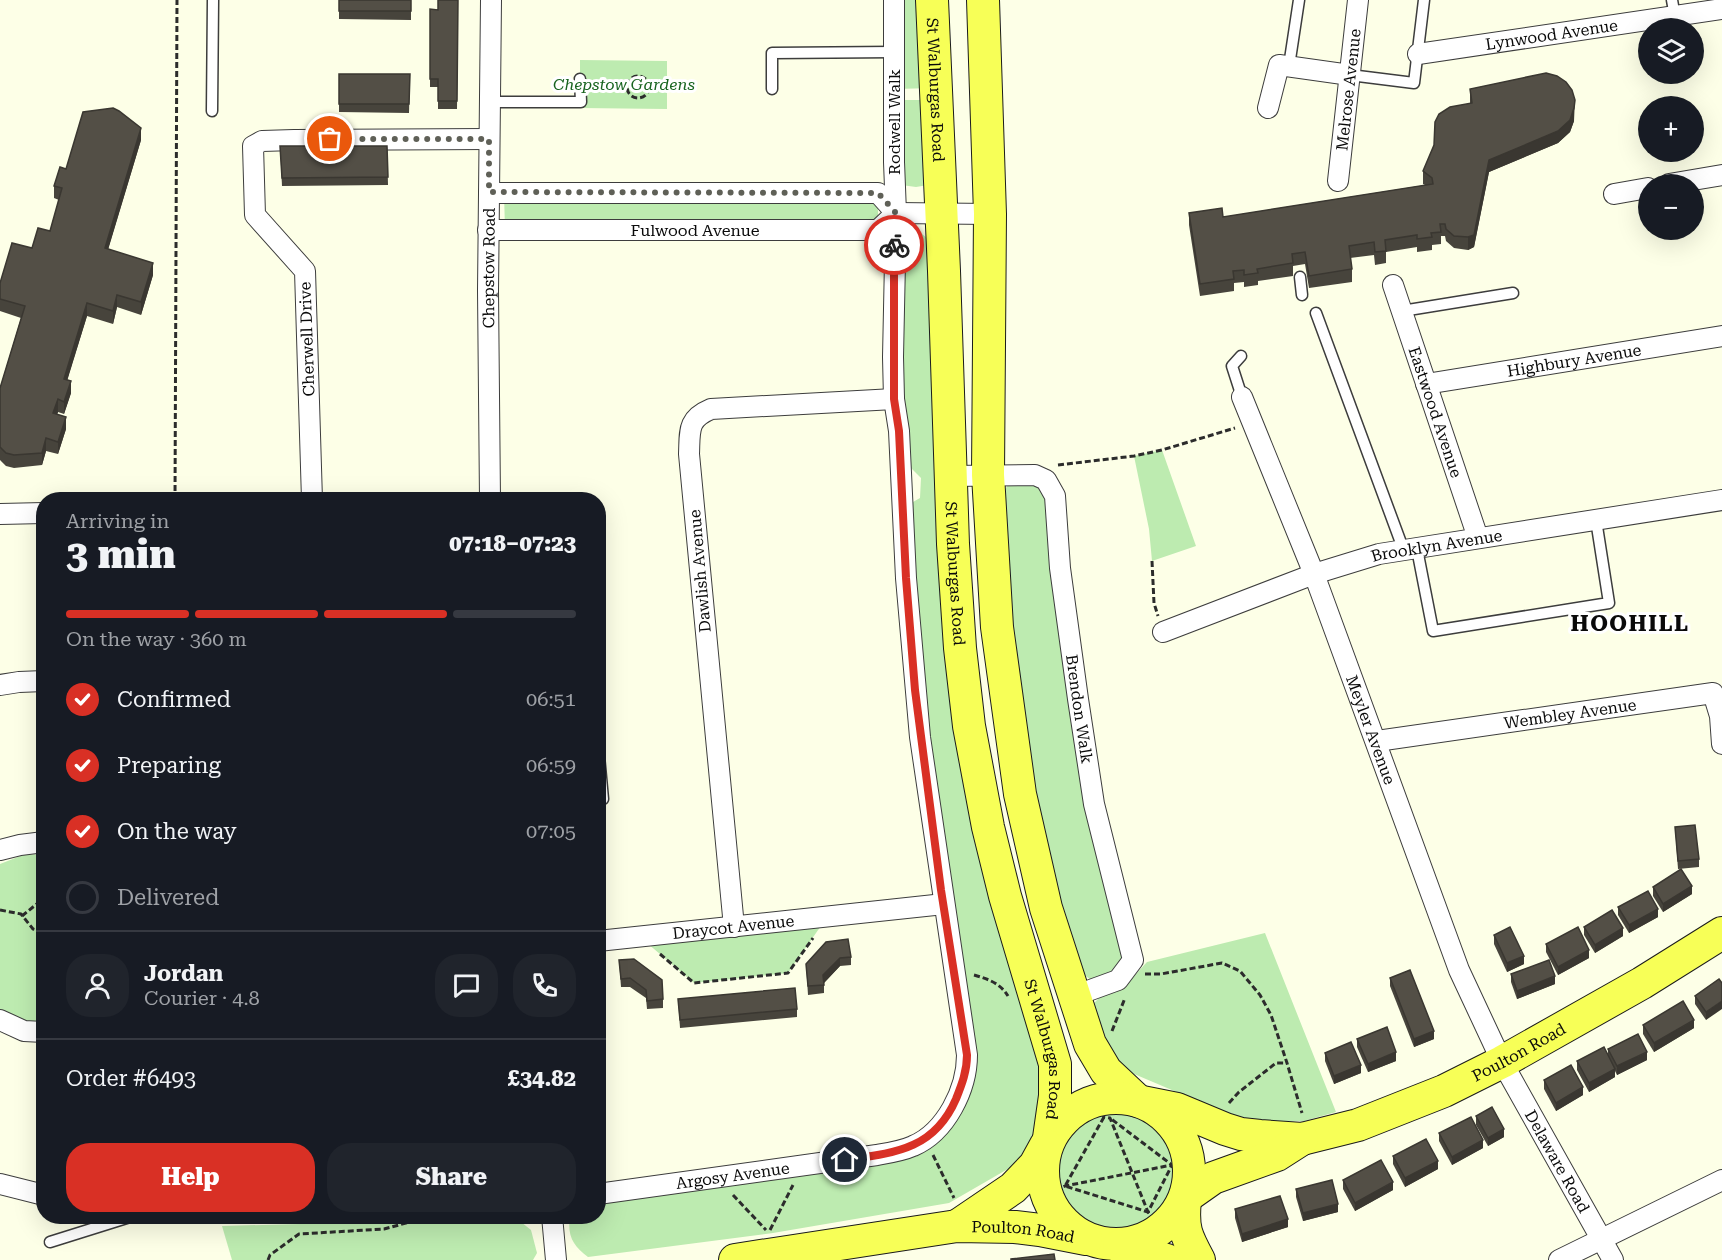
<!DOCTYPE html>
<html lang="en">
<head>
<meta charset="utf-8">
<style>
	body { margin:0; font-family:"Roboto Serif",serif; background:#20242c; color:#f1f3f6; height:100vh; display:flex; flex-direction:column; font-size:22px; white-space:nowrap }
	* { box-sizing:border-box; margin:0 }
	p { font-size:20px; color:#9ea1a6 }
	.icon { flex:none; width:33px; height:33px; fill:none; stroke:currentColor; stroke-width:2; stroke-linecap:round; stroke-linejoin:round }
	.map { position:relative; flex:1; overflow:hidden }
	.details { position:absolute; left:36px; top:492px; width:570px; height:732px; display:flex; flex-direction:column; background:#171b24; border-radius:24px; box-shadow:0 6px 24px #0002 }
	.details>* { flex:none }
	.buttons { position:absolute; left:1638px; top:18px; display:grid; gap:12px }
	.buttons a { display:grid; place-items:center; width:66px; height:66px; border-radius:50%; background:#171b24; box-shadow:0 6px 24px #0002; font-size:30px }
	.pin { position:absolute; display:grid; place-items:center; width:51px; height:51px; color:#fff; margin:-26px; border:3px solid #fff; border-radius:50%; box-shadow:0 2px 6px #0007 }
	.courier { position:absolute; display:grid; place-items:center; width:60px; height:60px; margin:-30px; border:4px solid #d93025; border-radius:50%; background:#fff; color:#222; box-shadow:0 2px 8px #0007 }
	.summary em { font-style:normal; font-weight:800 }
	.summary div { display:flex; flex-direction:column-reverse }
	.summary { display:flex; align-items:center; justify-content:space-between; height:102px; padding:0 30px }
	h1 { font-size:39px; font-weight:800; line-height:45px }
	.bar { display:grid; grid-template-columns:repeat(4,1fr); gap:9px 6px; align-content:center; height:72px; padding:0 30px }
	.bar i { height:8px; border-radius:4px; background:#363941 }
	.bar .on { background:#d93025 }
	.bar p { grid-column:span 4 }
	.line { display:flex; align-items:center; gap:15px; padding:0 30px; border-top:2px solid #363941 }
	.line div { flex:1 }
	.round { display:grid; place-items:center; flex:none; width:63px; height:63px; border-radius:24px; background:#20242c }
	ol { padding:0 30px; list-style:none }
	li { display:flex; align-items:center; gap:18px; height:66px }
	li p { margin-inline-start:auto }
	li .icon { padding:6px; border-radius:50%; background:#d93025; color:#fff; stroke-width:4 }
	li:last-child { color:#9ea1a6 }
	li i { width:33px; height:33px; border:3px solid #363941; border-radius:50% }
	.cta { display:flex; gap:12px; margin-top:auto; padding:12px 30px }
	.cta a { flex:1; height:69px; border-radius:24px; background:#d93025; color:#fff; font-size:24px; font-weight:800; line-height:69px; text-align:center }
	.cta a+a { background:#20242c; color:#f1f3f6 }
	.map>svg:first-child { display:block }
</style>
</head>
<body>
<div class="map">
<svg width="1722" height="1260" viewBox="0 0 1722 1260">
	<rect width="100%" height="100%" fill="#fdffe7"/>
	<!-- green -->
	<g fill="#bdebb0">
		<polygon points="893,0 932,0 936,88 894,89"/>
		<polygon points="580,60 667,61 667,109 580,108"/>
		<polygon points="894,100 936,100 928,185 916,187 894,184"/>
		<polygon points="504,193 878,193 878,230 505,230"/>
		<path d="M911 233 922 234 941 249 956 609 1033 994 1046 1132 1013 1166 949 1203 773 1233 588 1257C573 1246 567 1235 570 1217L598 1216 599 1194 924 1140 967 1068 941 890 906 506 920 498 921 478 900 457 894 249Z"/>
		<polygon points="1162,450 1196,546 1152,561 1149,529 1134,456"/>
		<polygon points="1012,480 1046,480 1123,954 1119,969 1091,980 1079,971 1030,785 1010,644 999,497"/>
		<polygon points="43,854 43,1025 27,1027 0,1014 0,864 23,855"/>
		<polygon points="823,923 788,973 694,983 647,943"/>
		<polygon points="1265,933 1336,1112 1304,1121 1263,1122 1238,1118 1127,1071 1111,1055 1092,1005 1102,995 1135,975 1147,962"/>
		<circle cx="1115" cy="1171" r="62"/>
		<polygon points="516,1218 531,1230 537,1253 533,1260 232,1260 222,1226"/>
	</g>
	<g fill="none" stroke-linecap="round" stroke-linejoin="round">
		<!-- lane casing -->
		<g stroke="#3d3d3d" stroke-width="13">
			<g id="lane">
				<polyline points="1672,0 1675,17"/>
				<polyline points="1289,66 1299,0"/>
				<polyline points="1350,75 1414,83 1424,0"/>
				<polyline points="772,89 772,53 894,52"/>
				<polyline points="490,102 581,102 580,79"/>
				<polyline points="212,111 213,0"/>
				<polyline points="1300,277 1302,295"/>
				<polyline points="1402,311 1513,293"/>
				<polyline points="1316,313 1404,551"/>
				<polyline points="1241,356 1232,366 1242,397"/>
				<polyline points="1417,549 1433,631 1609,603 1596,520"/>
				<polyline points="598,745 603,799"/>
				<polyline points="50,1242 133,1216"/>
			</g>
		</g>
		<!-- street casing -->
		<g stroke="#3d3d3d" stroke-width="22">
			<g id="street">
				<path id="s1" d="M1418 54 1722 9"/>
				<polyline points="1268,108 1279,65 1350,75"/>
				<path id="s2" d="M1338 181 1358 0"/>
				<polyline points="1669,184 1722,175"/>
				<polyline points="489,193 878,193 896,213"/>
				<polyline points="1614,194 1648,188"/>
				<path id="s3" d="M488 230H878L896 213 990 214"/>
				<path id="s4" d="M1393 285 1478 538"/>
				<path id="s5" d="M1426 384 1722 336"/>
				<path id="s6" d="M1242 397 1314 574 1459 970 1502 1062 1613 1260"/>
				<path id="s7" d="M950 476 1035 475 1046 480 1055 496 1060 568 1078 699 1094 804 1133 960 1118 980 1074 996"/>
				<polyline points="312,500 305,271 255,215 253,146 262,141 294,140 489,139"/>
				<path id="s8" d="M490 500 488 291 491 0"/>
				<polyline points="0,514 44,513"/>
				<path id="s9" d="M1163 632 1314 574 1379 554 1722 500"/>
				<polyline points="0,685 19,682 44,681"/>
				<path id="s10" d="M1377 741 1713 693 1720 716 1722 744"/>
				<polyline points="0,850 20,845 44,842"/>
				<path d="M734 927 689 454C690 431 687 419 711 409L894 399"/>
				<path id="s11" d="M598 941 944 904"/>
				<polyline points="0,1020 24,1031 44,1032"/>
				<polyline points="0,1184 44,1195"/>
				<path id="s12" d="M598 1194 877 1155C889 1153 902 1151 913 1146 946 1132 967 1089 967 1055L920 737 906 578 899 431 894 399 893 357 896 213 894 162V0"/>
				<polyline points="552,1216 556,1260"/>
				<polyline points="1559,1260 1722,1180"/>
			</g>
		</g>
		<!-- primary casing -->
		<g stroke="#1b1b1b" stroke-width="34">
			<g id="primary">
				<path id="s13" d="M932 0 944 271 953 544 960 648 969 726 988 827 1005 896 1055 1064V1096L1049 1138"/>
				<polyline points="983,0 990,214 988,475 997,627 1020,794 1046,908 1090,1044 1106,1071 1138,1101"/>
				<circle cx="1116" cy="1171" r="73"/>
				<path id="s14" d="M1142 1102 1177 1109 1225 1129 1241 1134 1260 1136 1302 1139 1358 1125 1444 1091 1502 1062 1642 983 1722 933"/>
				<polyline points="1186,1197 1213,1178 1277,1155 1302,1139"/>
				<path d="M1185 1200C1182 1228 1186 1236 1199 1260"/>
				<polyline points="957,1226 1013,1188 1035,1165 1046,1145"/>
				<polyline points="1119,1246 1167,1260"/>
				<path id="s15" d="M735 1260 957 1226 1015 1227 1040 1230 1086 1239"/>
			</g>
		</g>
		<!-- path -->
		<g stroke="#2c2c2c" stroke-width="3" stroke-dasharray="6 3" stroke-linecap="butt">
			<circle cx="638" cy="87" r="11"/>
			<polyline points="594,84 628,84"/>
			<polyline points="1058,465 1134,456 1162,450 1235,428"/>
			<polyline points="175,500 177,0"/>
			<polyline points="1152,561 1154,603 1158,616"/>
			<polyline points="0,910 21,914 33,929 44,932"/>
			<polyline points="22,916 44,898"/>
			<polyline points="660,954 694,983 788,973 813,938"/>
			<polyline points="1145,974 1161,974 1222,963 1240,971 1260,995 1271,1015 1287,1063 1302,1113"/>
			<path d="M974 975C988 979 1000 983 1008 996"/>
			<polyline points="1112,1031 1125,998"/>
			<polyline points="1095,1096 1104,1117 1110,1118 1148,1212 1160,1230"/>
			<polyline points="1229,1103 1239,1092 1276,1063 1287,1063"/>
			<polyline points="1104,1117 1065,1186 1148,1212 1172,1165 1110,1118"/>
			<polyline points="933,1155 954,1198"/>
			<polyline points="733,1195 766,1230"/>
			<polyline points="1039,1198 1065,1186 1192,1161"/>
			<polyline points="770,1230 793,1185"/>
			<polyline points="268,1260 270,1255 299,1234 384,1229 410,1222 410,1216"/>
		</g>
		<!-- lane -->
		<use href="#lane" stroke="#fff" stroke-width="10"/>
		<!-- street -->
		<use href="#street" stroke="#fff" stroke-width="20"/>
		<!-- primary -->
		<use href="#primary" stroke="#f7ff57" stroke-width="32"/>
	</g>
	<!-- wall -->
	<g fill="#47443c">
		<polygon points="339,0 411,0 411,20 339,19"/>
		<polygon points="458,0 457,109 438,109 438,87 430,87 430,9 438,10"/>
		<polygon points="339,74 410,74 409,113 339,112"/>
		<polygon points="1470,89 1575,100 1574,121 1570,132 1558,143 1489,172 1474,247 1468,250 1454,248 1446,241 1445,236 1441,236 1441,244 1432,245 1432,250 1417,252 1417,247 1386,252 1386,263 1375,265 1374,255 1350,258 1352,269 1352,282 1309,288 1305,264 1293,266 1293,276 1258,281 1258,285 1244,287 1244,282 1234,283 1234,291 1200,296 1189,225 1189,213 1223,217 1425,185 1423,184 1423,171 1470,103"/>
		<polygon points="141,140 108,249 153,275 141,315 117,307 113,324 87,316 67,380 71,393 64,414 58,412 57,414 66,429 58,454 46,451 42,465 14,468 6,466 0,460 0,388 21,318 0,311 0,283 50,231 59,200 54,198 54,186 66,169"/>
		<polygon points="280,146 387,146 388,185 282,186"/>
		<polygon points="1675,827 1699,859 1699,867 1678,869"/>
		<polygon points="1653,887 1692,894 1663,912 1653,896"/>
		<polygon points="1618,907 1658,917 1629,933 1618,915"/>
		<polygon points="1584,927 1623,936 1595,953 1584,935"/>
		<polygon points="1494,935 1524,964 1507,972 1494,944"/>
		<polygon points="826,942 851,957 851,965 840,966 824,983 824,993 808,995 806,964"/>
		<polygon points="1546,944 1589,958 1558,975 1546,952"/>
		<polygon points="619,960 663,999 663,1008 647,1009 646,998 630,987 621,987"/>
		<polygon points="1511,974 1555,984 1517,999 1511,982"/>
		<polygon points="1390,978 1434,1039 1414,1047 1390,986"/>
		<polygon points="1719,979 1706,1020 1695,1004 1695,996"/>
		<polygon points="678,999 797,1009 797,1017 680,1028"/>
		<polygon points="1643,1025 1694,1028 1654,1052 1643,1034"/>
		<polygon points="1357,1039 1396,1061 1368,1072 1357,1047"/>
		<polygon points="1608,1049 1647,1060 1617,1075 1615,1071 1615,1077 1589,1092 1577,1070 1577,1061 1608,1056"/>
		<polygon points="1325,1053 1361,1073 1334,1084 1325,1061"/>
		<polygon points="1544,1080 1583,1095 1556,1111 1544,1089"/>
		<polygon points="1476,1116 1504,1137 1488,1146 1476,1125"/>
		<polygon points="1439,1133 1483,1148 1452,1165 1439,1141"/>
		<polygon points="1393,1156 1438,1169 1405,1187 1393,1164"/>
		<polygon points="1343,1180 1393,1190 1355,1211 1343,1189"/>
		<polygon points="1296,1189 1338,1212 1303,1221 1296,1197"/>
		<polygon points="1235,1209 1288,1227 1242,1242 1235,1218"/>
	</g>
	<!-- shaded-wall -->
	<g fill="#3a3731">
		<polygon points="1574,108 1574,121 1570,132 1558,143 1489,172 1474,247 1468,250 1468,237 1489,160"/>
		<polygon points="141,128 141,140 105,260 105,248"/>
		<polygon points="153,263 153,275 141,315 141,302"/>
		<polygon points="117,295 117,307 113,324 113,311"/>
		<polygon points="87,303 87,316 64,391 64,379"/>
		<polygon points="71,381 71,393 64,414 64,402"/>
		<polygon points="58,399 58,412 53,426 53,413"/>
		<polygon points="66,417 66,429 58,454 58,442"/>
		<polygon points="46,438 46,451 42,465 42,453"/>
		<polygon points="1692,886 1692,894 1663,912 1663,904"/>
		<polygon points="1658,909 1658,917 1629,933 1629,925"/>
		<polygon points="1623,928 1623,936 1595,953 1595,945"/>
		<polygon points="1589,950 1589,958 1558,975 1558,967"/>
		<polygon points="1524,956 1524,964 1507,972 1507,963"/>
		<polygon points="840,958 840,966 823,984 823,975"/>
		<polygon points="1555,976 1555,984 1517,999 1517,991"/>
		<polygon points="1722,1001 1722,1009 1706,1020 1706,1012"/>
		<polygon points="1694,1020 1694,1028 1654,1052 1654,1043"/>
		<polygon points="1434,1031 1434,1039 1414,1047 1414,1039"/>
		<polygon points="1396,1052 1396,1061 1368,1072 1368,1064"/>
		<polygon points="1647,1052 1647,1060 1617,1075 1617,1066"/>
		<polygon points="1361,1065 1361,1073 1334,1084 1334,1076"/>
		<polygon points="1615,1069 1615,1077 1589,1092 1589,1083"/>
		<polygon points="1583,1087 1583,1095 1556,1111 1556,1103"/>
		<polygon points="1504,1129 1504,1137 1488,1146 1488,1138"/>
		<polygon points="1483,1140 1483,1148 1452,1165 1452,1157"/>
		<polygon points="1438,1161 1438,1169 1405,1187 1405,1178"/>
		<polygon points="1393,1182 1393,1190 1355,1211 1355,1203"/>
		<polygon points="1338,1204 1338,1212 1303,1221 1303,1213"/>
		<polygon points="1288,1219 1288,1227 1242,1242 1242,1234"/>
	</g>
	<!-- building -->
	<g fill="#534f46" stroke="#3a3731" stroke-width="1.5">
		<rect x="339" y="0" width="72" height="11"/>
		<polygon points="438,0 458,0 457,101 438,101 438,79 430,79 430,9 438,10"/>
		<polygon points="1546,73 1557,76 1566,82 1572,90 1575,100 1574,108 1570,120 1558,131 1489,160 1474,235 1468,237 1454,236 1446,229 1445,224 1440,224 1441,232 1431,233 1432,237 1417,239 1417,235 1385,240 1386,251 1375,252 1374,242 1349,246 1352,269 1309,276 1305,252 1292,254 1293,263 1257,269 1258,273 1244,275 1244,270 1233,271 1234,279 1200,284 1189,213 1222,208 1223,217 1433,184 1432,178 1423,171 1434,145 1435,122 1439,114 1450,107 1472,103 1470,89"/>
		<polygon points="339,74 410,74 409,104 339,104"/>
		<polygon points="113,108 119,111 141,128 105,248 153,263 141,302 117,295 113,311 87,303 64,379 71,381 64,402 58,399 53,413 66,417 58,442 46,438 42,453 14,455 6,453 0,447 0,388 25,306 0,299 0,283 12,243 32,248 38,228 50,231 62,188 54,186 60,167 66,169 83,112"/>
		<polygon points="280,146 387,146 388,177 282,178"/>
		<polygon points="1695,825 1699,859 1678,861 1675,827"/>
		<polygon points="1681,869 1692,886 1663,904 1653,887"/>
		<polygon points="1648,891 1658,909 1629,925 1618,907"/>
		<polygon points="1612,910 1623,928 1595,945 1584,927"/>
		<polygon points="1510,927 1524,956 1507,963 1494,935"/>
		<polygon points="1578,927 1589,950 1558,967 1546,944"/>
		<polygon points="848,939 851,957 840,958 823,975 824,985 808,986 806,964 826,942"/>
		<polygon points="634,959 662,980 663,999 647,1001 646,990 630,978 621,979 619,960"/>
		<polygon points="1549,960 1555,976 1517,991 1511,974"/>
		<polygon points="1410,970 1434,1031 1414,1039 1390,978"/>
		<polygon points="1719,979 1722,983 1722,1001 1706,1012 1695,996"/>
		<polygon points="795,988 797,1009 680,1020 678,999"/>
		<polygon points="1683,1001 1694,1020 1654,1043 1643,1025"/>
		<polygon points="1387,1027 1396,1052 1368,1064 1357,1039"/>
		<polygon points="1638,1034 1647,1052 1617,1066 1608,1049"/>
		<polygon points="1351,1042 1361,1065 1334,1076 1325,1053"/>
		<polygon points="1604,1047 1615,1069 1589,1083 1577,1061"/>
		<polygon points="1571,1065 1583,1087 1556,1103 1544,1080"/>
		<polygon points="1492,1107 1504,1129 1488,1138 1476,1116"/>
		<polygon points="1471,1117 1483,1140 1452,1157 1439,1133"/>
		<polygon points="1426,1139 1438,1161 1405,1178 1393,1156"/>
		<polygon points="1381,1160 1393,1182 1355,1203 1343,1180"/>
		<polygon points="1332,1180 1338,1204 1303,1213 1296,1189"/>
		<polygon points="1280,1196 1288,1219 1242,1234 1235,1209"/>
		<polygon points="1054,1254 1055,1260 1011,1260 1011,1259"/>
	</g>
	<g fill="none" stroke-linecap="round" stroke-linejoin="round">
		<!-- done -->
		<polyline stroke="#5f6057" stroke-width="6" stroke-dasharray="0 10.8" points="330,139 489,139 489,192 878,193 896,213 894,245"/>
		<!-- route -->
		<path stroke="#d93025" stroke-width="8" d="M845 1160C894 1153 934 1150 956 1099 962 1084 967 1071 967 1055L941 890 915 690 906 578 899 431 894 399V245"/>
	</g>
	<g text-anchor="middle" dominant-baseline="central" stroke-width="6" stroke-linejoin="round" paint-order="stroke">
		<!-- street labels -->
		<g font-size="16" fill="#0a0a0a" stroke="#fff">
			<text stroke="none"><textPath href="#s1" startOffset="135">Lynwood Avenue</textPath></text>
			<text stroke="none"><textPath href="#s13" startOffset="90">St Walburgas Road</textPath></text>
			<text stroke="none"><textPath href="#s2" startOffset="92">Melrose Avenue</textPath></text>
			<text transform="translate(894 122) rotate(-90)">Rodwell Walk</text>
			<text stroke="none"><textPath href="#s3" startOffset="207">Fulwood Avenue</textPath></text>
			<text stroke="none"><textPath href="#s8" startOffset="232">Chepstow Road</textPath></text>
			<text transform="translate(307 339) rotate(-92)">Cherwell Drive</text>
			<text stroke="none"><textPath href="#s5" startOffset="150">Highbury Avenue</textPath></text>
			<text stroke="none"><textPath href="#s4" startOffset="134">Eastwood Avenue</textPath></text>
			<text stroke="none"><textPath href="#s9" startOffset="288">Brooklyn Avenue</textPath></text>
			<text transform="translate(700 571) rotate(-95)">Dawlish Avenue</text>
			<text stroke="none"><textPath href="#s13" startOffset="574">St Walburgas Road</textPath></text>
			<text stroke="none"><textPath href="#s7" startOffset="330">Brendon Walk</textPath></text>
			<text stroke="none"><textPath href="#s10" startOffset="195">Wembley Avenue</textPath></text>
			<text stroke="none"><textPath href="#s6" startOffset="357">Meyler Avenue</textPath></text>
			<text stroke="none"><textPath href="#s11" startOffset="136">Draycot Avenue</textPath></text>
			<text stroke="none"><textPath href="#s13" startOffset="1060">St Walburgas Road</textPath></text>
			<text stroke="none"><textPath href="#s14" startOffset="400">Poulton Road</textPath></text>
			<text stroke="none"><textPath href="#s6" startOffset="828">Delaware Road</textPath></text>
			<text stroke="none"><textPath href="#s12" startOffset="136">Argosy Avenue</textPath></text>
			<text stroke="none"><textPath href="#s15" startOffset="291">Poulton Road</textPath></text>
		</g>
		<!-- park labels -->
		<g font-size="16" font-style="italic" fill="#18641f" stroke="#fff">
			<text x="624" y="84">Chepstow Gardens</text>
		</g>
		<!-- district labels -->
		<g font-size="22" font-weight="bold" letter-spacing="1.5" fill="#0a0a0a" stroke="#fff">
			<text x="1630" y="623">HOOHILL</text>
		</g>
	</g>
</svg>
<div class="buttons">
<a><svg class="icon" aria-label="layers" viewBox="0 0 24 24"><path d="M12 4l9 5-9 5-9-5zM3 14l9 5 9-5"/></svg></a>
<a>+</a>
<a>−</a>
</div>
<div class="pin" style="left:330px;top:139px;background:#ea580c"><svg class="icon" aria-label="bag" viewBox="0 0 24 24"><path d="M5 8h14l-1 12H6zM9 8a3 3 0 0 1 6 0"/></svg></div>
<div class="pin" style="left:845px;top:1160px;background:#1f2937"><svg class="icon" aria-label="home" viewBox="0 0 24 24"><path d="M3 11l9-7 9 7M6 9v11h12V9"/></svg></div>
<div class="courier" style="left:894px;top:245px"><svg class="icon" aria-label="bike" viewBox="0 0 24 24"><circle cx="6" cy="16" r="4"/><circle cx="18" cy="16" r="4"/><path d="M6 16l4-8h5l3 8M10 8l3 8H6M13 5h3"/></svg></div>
<section class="details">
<div class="summary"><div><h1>3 min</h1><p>Arriving in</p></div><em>07:18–07:23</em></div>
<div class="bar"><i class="on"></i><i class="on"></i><i class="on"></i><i></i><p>On the way · 360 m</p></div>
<ol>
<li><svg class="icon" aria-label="check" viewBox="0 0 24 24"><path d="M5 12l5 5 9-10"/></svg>Confirmed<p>06:51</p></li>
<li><svg class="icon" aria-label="check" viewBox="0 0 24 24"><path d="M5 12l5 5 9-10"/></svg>Preparing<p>06:59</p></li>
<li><svg class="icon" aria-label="check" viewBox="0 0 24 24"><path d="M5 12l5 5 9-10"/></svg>On the way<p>07:05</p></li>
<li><i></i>Delivered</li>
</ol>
<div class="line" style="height:108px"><a class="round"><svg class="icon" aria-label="person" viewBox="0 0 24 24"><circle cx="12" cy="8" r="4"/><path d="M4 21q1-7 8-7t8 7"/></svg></a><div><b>Jordan</b><p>Courier · 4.8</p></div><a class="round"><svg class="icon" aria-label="chat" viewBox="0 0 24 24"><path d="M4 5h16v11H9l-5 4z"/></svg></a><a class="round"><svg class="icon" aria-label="phone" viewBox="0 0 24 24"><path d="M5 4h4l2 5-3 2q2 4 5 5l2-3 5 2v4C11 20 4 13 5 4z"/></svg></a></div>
<div class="line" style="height:78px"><div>Order #6493</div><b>£34.82</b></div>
<div class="cta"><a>Help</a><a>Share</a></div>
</section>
</div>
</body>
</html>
